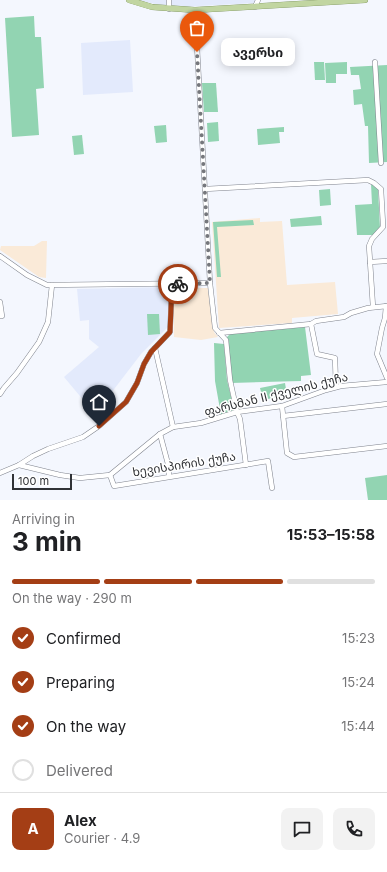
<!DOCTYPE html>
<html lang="en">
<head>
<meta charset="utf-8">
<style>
	body { margin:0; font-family:Inter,"Noto Sans Georgian",sans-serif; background:#f2f2f2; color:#202124; height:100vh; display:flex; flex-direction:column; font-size:15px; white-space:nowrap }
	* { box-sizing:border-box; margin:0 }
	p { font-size:13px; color:#757577 }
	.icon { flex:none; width:22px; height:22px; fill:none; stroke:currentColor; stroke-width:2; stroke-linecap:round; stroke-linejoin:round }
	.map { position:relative; height:500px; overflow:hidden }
	.details { display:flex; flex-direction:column; background:#fff; flex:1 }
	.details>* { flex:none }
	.scale { position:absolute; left:12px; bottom:10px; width:60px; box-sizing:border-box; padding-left:4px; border:2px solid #303236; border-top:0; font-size:11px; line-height:14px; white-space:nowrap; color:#303236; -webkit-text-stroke:3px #fff; paint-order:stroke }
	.pin { position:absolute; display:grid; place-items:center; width:34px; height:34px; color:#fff; margin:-41px -17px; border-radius:50% 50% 50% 0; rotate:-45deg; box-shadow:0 0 4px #0007 }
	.pin .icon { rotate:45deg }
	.courier { position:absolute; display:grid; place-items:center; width:40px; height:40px; margin:-20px; border:3px solid #a43e15; border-radius:50%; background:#fff; color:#222; box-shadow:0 1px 5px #0007 }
	.bubble { position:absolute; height:28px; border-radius:8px; background:#fff; box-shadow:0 2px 10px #0003; font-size:13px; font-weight:700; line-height:28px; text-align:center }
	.summary em { font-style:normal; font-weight:700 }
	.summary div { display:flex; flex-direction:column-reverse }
	.summary { display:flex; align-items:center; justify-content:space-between; height:68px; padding:0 12px }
	h1 { font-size:26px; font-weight:700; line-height:30px }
	.bar { display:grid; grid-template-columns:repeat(4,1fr); gap:6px 4px; align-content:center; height:48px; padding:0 12px }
	.bar i { height:5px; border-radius:3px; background:#e0e0e0 }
	.bar .active { background:#a43e15 }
	.bar p { grid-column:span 4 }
	.line { display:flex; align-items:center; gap:10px; padding:0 12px; border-top:1px solid #e0e0e0 }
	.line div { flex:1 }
	.round { display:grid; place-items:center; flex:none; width:42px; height:42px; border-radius:8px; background:#f2f2f2 }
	ol { padding:0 12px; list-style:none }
	li { display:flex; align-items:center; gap:12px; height:44px }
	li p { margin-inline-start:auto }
	li .icon { padding:4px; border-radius:50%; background:#a43e15; color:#fff; stroke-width:4 }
	li:last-child { color:#757577 }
	li i { width:22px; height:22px; border:2px solid #e0e0e0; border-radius:50% }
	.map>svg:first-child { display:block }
</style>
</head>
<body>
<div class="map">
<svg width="387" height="500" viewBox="0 0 387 500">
	<rect width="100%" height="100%" fill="#f4f7fe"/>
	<!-- built -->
	<g fill="#e3eafc">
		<polygon points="138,0 258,0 256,3 179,7 155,4"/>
		<polygon points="130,40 133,92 83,95 81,43"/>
		<polygon points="169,287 168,327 141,354 95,414 64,377 99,347 89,339 89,320 80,321 77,289"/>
	</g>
	<!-- industrial -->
	<g fill="#faead8">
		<polygon points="260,218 260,222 282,221 287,285 335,282 338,314 292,318 292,323 219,328 212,222"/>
		<polygon points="42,241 47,241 46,278 39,277 0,250 1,246 34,246"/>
		<polygon points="173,288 208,288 214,332 218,337 201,340 174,337"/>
	</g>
	<!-- green -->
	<g fill="#92d4b2">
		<polygon points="34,16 35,37 41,37 44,88 36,89 39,135 12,137 5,18"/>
		<polygon points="314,62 324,62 325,80 315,80"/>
		<polygon points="347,62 347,74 336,74 336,83 326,83 325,63"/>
		<polygon points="387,65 387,162 369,163 368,126 365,126 362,104 354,105 353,90 361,89 359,75 351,75 350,67"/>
		<polygon points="202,83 216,83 218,112 204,112"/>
		<polygon points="218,122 219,141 208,142 207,123"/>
		<polygon points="166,125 167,142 156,143 154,126"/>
		<polygon points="284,127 284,132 279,132 280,143 258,145 257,129"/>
		<polygon points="82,135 84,154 74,155 72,136"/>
		<polygon points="371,184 378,188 380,228 373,235 357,235 355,205 372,204"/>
		<polygon points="330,189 331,205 320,206 319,190"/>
		<polygon points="321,216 322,225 291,227 290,219"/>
		<polygon points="253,220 254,225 217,227 221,277 217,277 213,222"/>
		<polygon points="147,314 159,314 160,334 148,335"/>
		<polygon points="305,327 311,375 301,376 301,381 231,383 227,337 230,334"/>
		<polygon points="214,343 224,344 227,380 234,409 233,411 221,415 215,381"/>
		<polygon points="285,383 287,395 263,400 260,388"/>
		<polygon points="387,475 387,500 368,500 365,478"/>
	</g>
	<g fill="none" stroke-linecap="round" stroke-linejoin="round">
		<!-- minor casing -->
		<g stroke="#7f838d" stroke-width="5.5">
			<g id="minor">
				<polyline points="169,0 169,9"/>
				<polyline points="255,7 258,0"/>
				<polyline points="195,10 210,283 215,328 226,340 230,380 237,412 240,419 246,465"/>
				<polyline points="375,62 381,163"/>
				<polyline points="205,189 368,180 374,183 381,189 383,224 383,227 372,239 369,246 373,307"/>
				<polyline points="0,256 27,275 47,285 210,283"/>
				<polyline points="370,262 387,261"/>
				<polyline points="0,302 2,316 0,316"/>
				<polyline points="386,306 385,318 382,328 377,354 387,378"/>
				<polyline points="311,324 317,354 335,358 336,387"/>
				<polyline points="219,333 311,324 316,321 344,317 351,313 368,308 387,306"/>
				<polyline points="155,348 173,427"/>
				<polyline points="0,394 4,388 17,373 39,342 48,322 52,285"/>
				<polyline points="282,406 287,453 294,457 387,446"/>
				<polyline points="283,416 387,404"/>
				<polyline points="160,434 168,464 169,476"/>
				<polyline points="19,465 60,475 80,478 110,475 160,434 173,427 201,423 237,412 282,406 326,390 341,386 387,382"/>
				<polyline points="0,473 19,465 33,456 48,449 83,437 99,426 126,402 137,383 144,364 151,352 170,332 172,284"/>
				<polyline points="110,475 114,486 268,461 272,488"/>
			</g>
		</g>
		<!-- major casing -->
		<g stroke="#738a53" stroke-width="6">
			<polyline id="major" points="129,0 152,7 195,10 365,0"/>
		</g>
		<!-- minor -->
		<use href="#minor" stroke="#fff" stroke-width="4.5"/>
		<!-- major -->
		<use href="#major" stroke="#c1d5a1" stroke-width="5.5"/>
	</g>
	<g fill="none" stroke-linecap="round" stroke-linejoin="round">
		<!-- done -->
		<polyline stroke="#75777c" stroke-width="4" stroke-dasharray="0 7.2" points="178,284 210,283 197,52"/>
		<!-- route -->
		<polyline stroke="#a43e15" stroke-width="5" points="99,426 126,402 137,383 144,364 151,352 170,332 172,284 178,284"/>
	</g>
	<g text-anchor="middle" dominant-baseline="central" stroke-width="3" stroke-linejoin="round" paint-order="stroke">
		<!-- street labels -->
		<g font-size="12" fill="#303236" stroke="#fff">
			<text transform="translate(276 394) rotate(-14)">ფარსმან II ქველის ქუჩა</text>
			<text transform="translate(184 464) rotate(-9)">ხევისპირის ქუჩა</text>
		</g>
	</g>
</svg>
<div class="scale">100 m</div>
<div class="pin" style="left:197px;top:52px;background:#ea580c"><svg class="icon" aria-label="bag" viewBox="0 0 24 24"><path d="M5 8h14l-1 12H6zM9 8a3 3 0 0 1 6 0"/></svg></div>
<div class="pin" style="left:99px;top:426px;background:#1f2937"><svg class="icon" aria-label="home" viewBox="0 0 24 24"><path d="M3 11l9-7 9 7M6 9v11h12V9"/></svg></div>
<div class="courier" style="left:178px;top:284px"><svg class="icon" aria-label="bike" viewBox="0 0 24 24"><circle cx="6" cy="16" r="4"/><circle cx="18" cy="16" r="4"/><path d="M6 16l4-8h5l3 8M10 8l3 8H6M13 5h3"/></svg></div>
<div class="bubble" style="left:221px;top:38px;width:74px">ავერსი</div>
</div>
<section class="details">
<div class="summary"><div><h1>3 min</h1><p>Arriving in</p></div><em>15:53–15:58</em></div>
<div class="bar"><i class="active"></i><i class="active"></i><i class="active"></i><i></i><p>On the way · 290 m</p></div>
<ol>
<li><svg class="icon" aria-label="check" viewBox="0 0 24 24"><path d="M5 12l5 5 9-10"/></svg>Confirmed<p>15:23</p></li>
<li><svg class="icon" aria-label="check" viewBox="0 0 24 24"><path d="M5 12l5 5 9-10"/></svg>Preparing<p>15:24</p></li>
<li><svg class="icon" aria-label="check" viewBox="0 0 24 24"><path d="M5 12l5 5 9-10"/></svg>On the way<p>15:44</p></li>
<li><i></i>Delivered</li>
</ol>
<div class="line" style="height:72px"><b class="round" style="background:#a43e15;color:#fff">A</b><div><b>Alex</b><p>Courier · 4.9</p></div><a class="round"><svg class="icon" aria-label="chat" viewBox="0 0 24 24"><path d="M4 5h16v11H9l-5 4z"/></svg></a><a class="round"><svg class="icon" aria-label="phone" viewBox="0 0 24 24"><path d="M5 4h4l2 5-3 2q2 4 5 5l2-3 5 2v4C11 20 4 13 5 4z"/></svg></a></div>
</section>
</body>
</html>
